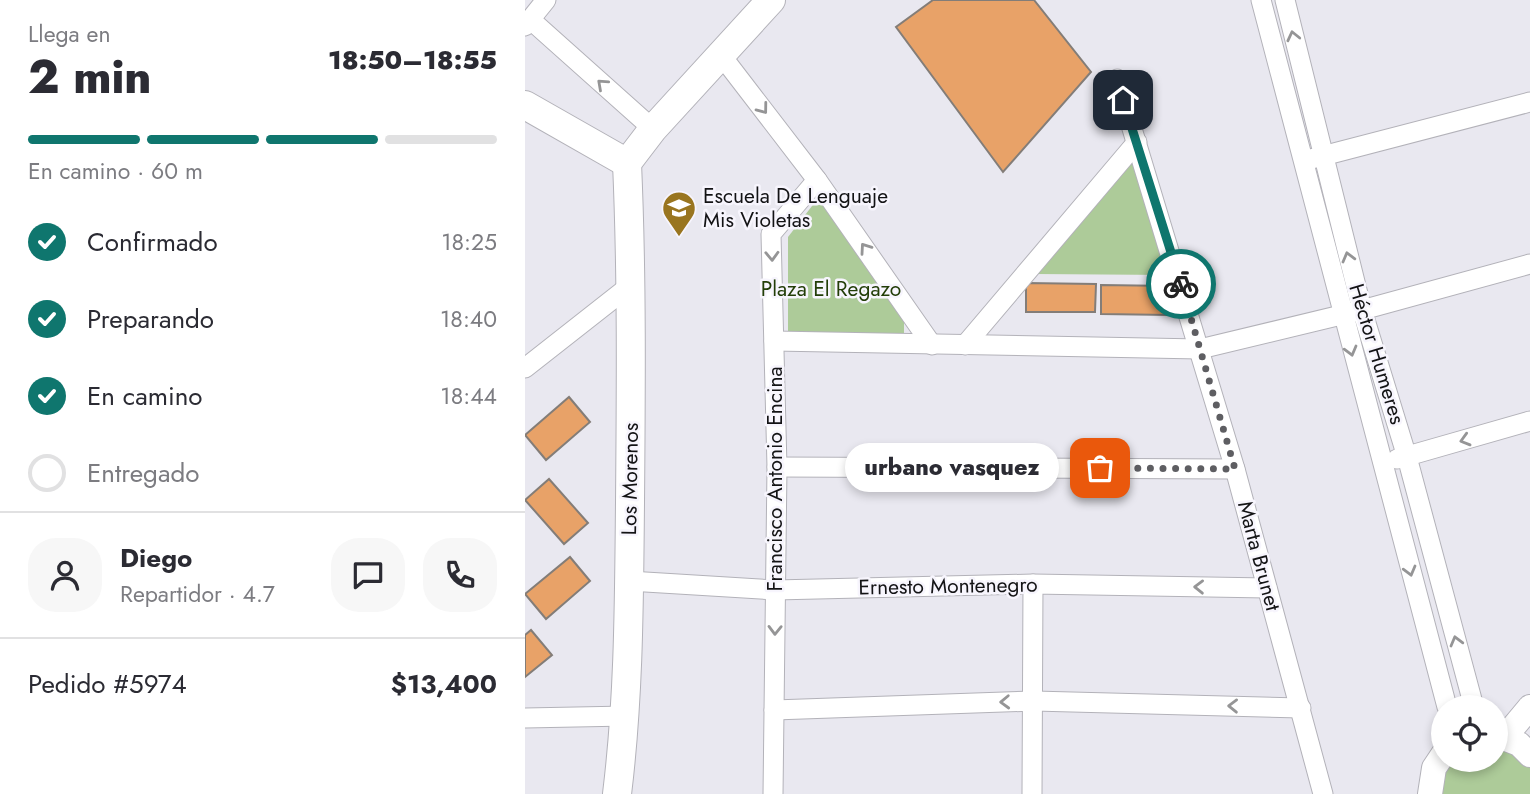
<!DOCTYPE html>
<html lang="es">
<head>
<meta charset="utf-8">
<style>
	body { margin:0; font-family:Jost,sans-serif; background:#f7f7f7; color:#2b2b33; height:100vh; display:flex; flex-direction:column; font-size:26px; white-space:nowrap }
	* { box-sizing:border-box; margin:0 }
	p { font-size:23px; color:#7c7c81 }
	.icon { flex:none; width:38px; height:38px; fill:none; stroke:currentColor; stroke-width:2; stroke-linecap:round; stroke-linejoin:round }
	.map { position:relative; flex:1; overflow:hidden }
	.details { display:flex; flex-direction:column; background:#fff; width:525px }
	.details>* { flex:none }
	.fabs { position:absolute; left:906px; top:695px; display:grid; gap:14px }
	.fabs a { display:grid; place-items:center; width:77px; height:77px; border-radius:50%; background:#fff; box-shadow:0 4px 10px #0003; font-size:35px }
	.pin { position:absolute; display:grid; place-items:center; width:60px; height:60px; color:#fff; margin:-30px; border-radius:14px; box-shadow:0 4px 10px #0006 }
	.courier { position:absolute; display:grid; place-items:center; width:70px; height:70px; margin:-35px; border:5px solid #0f766e; border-radius:50%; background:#fff; color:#222; box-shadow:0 2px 9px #0007 }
	.bubble { position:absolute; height:49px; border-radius:24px; background:#fff; box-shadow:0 4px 10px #0003; font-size:23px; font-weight:800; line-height:49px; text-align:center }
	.summary em { font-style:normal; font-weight:800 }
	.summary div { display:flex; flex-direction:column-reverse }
	.summary { display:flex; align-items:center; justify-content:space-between; height:119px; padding:0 28px }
	h1 { font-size:46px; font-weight:800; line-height:52px }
	.bar { display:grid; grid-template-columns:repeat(4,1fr); gap:10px 7px; align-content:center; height:84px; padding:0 28px }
	.bar i { height:9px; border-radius:5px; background:#e1e1e2 }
	.bar .on { background:#0f766e }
	.bar p { grid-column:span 4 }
	.line { display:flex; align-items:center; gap:18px; padding:0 28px; border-top:2px solid #e1e1e2 }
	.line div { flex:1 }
	.round { display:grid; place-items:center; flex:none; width:74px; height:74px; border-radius:28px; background:#f7f7f7 }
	ol { padding:0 28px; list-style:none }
	li { display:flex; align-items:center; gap:21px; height:77px }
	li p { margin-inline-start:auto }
	li .icon { padding:7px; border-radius:50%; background:#0f766e; color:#fff; stroke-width:4 }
	li:last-child { color:#7c7c81 }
	li i { width:38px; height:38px; border:4px solid #e1e1e2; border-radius:50% }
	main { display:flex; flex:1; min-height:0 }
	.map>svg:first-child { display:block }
</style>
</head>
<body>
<main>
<section class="details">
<div class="summary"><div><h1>2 min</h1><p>Llega en</p></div><em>18:50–18:55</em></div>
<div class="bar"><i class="on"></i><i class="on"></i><i class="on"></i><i></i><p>En camino · 60 m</p></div>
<ol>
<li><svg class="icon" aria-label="check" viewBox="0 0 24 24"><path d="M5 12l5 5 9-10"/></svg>Confirmado<p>18:25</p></li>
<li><svg class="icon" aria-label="check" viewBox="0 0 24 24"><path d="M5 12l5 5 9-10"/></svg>Preparando<p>18:40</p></li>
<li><svg class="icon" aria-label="check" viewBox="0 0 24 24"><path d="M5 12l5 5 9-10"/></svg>En camino<p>18:44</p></li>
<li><i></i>Entregado</li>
</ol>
<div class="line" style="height:126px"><a class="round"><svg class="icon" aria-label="person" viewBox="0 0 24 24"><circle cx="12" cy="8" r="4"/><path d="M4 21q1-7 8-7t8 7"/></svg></a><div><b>Diego</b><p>Repartidor · 4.7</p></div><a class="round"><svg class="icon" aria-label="chat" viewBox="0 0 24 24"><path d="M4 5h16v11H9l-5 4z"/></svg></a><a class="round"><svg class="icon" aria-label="phone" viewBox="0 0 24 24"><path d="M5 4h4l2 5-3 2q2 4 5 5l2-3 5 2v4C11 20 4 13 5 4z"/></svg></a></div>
<div class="line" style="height:91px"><div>Pedido #5974</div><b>$13,400</b></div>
</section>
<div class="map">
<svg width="1005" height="794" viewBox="0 0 1005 794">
	<rect width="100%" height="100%" fill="#e9e8f0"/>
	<!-- green -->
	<g fill="#adcb99">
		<polygon points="610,159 645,275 510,274"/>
		<polygon points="294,197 379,319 379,333 263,333 263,237"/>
		<polygon points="971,741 1005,766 1005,794 910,794 921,760 971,760"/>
	</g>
	<!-- building -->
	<g fill="#e8a268" stroke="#837d78" stroke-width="2">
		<polygon points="408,0 509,0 566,72 478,172 371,27"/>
		<polygon points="501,283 571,284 570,312 501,312"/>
		<polygon points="576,285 646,286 645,315 576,314"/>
		<polygon points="44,397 65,422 21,460 0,435"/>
		<polygon points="24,479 63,523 39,544 0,500"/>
		<polygon points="45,557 65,581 21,619 0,594"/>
		<polygon points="6,630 27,655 0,677 0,635"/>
	</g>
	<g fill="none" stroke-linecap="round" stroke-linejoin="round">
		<!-- minor casing -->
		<g stroke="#b3b2b9" stroke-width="21">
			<g id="minor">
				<polyline points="736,0 922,707"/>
				<polyline points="760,0 837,310 882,457 949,707"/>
				<polyline points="6,20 128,129"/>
				<polyline points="0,26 21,0"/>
				<polyline points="196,55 292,180 407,345"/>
				<polyline points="592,79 710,469 798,794"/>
				<polyline points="786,159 1005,102"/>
				<polyline points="249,341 675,349 837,310 1005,264"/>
				<polyline points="440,345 612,142"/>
				<polyline points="0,368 107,284"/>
				<polyline points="872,459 1005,421"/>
				<polyline points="252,467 710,469"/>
				<polyline points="104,581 250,590 508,584 742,588"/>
				<polyline points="249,710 509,701 776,708"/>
				<polyline points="0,718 102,716"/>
				<polyline points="248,794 252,467 246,234 292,180"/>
				<polyline points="507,794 508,584"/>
			</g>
		</g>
		<!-- tertiary casing -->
		<g stroke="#b3b2b9" stroke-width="26">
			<g id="tertiary">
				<polyline points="971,735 994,744 1005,755"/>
				<polyline points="980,737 1005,707"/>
				<polyline points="905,794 909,768 919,753"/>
			</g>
		</g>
		<!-- secondary casing -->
		<g stroke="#b3b2b9" stroke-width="30">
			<g id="secondary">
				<polyline points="0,105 102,163"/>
				<polyline points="102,163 128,129 246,0"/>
				<path d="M92 794C104 697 104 600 105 503 106 389 107 276 102 163"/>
			</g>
		</g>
		<!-- minor -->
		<use href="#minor" stroke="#fff" stroke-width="19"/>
		<!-- tertiary -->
		<use href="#tertiary" stroke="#fff" stroke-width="24"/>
		<!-- secondary -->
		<use href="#secondary" stroke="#fff" stroke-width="28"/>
	</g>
	<!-- one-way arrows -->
	<defs><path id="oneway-chevron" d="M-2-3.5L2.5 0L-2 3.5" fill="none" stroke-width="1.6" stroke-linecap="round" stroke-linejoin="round" transform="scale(1.75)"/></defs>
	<g stroke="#959596">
		<use href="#oneway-chevron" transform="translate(768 36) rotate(-103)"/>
		<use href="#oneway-chevron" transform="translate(77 84) rotate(-138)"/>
		<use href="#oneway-chevron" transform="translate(238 109) rotate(53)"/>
		<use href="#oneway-chevron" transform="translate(340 248) rotate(-125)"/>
		<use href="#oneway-chevron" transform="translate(247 256) rotate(88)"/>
		<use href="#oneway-chevron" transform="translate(823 257) rotate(-105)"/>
		<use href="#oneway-chevron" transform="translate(826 351) rotate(75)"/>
		<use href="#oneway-chevron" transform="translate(940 440) rotate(164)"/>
		<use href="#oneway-chevron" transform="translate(885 571) rotate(75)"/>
		<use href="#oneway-chevron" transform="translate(674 587) rotate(-179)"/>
		<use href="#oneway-chevron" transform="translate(250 630) rotate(91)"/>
		<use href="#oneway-chevron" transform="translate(931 641) rotate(-105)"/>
		<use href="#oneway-chevron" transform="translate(480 702) rotate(178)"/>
		<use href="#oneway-chevron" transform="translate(708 706) rotate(-179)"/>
	</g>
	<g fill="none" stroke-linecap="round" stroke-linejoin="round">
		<!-- done -->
		<polyline stroke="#5e5e62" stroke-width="7" stroke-dasharray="0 12.6" points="575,468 710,469 656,284"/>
		<!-- route -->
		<polyline stroke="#0f766e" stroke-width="9" points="598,100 656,284"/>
	</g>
	<!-- icons -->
	<defs>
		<g id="school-pin" transform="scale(1.75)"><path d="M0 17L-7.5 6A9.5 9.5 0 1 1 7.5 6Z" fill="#99751f" stroke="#f7f5fd"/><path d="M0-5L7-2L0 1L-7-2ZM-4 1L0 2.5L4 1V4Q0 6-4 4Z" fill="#fff"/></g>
	</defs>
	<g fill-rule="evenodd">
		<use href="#school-pin" x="154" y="208"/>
	</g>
	<g text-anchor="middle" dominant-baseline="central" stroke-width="5" stroke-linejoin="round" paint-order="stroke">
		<!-- poi labels -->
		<g font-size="21" fill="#131315" stroke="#f7f5fd" text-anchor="start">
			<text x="178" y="196">Escuela De Lenguaje<tspan x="178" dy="24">Mis Violetas</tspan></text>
		</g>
		<!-- park labels -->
		<g font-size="21" fill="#233e08" stroke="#f7f5fd">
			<text x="306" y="289">Plaza El Regazo</text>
		</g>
		<!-- street labels -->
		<g font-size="21" fill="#131315" stroke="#f7f5fd">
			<text transform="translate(852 354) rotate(73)">Héctor Humeres</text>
			<text transform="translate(105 479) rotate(-89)">Los Morenos</text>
			<text transform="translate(250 479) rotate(-90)">Francisco Antonio Encina</text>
			<text transform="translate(734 556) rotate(75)">Marta Brunet</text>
			<text transform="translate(423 586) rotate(-1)">Ernesto Montenegro</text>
		</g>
	</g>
</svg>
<div class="fabs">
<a><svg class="icon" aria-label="locate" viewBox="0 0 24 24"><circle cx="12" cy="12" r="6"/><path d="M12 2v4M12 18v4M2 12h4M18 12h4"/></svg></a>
</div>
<div class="pin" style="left:575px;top:468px;background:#ea580c"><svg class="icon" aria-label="bag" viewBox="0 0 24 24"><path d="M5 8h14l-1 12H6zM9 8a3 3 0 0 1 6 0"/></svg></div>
<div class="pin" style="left:598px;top:100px;background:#1f2937"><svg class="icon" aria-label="home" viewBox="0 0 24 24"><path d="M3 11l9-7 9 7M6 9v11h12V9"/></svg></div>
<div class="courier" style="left:656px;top:284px"><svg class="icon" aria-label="bike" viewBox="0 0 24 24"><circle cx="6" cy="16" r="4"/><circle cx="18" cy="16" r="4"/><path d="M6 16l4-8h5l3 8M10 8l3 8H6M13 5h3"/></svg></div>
<div class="bubble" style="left:320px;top:443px;width:214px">urbano vasquez</div>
</div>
</main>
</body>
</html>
